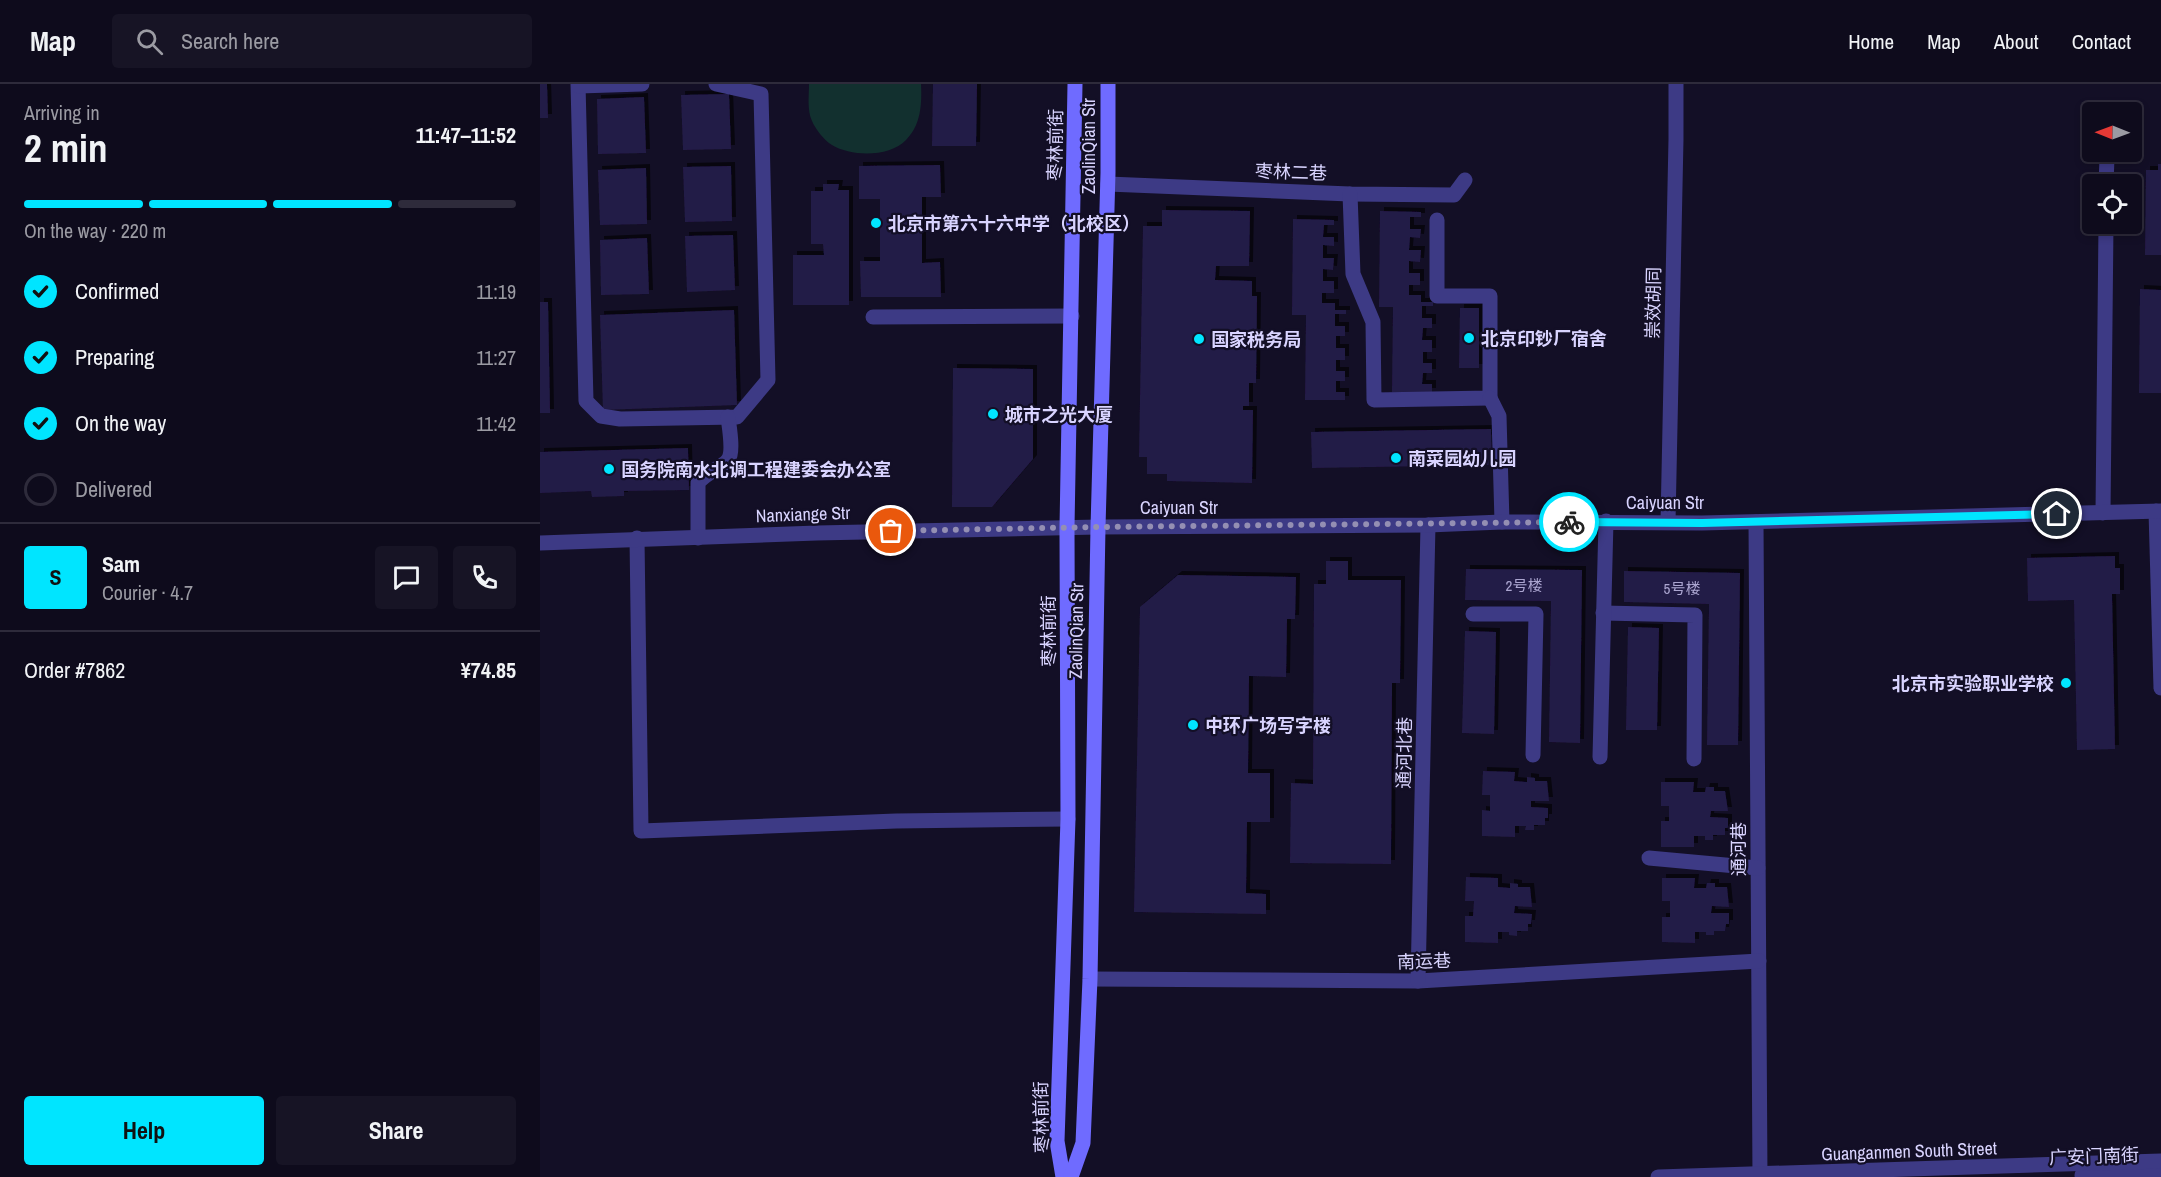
<!DOCTYPE html>
<html lang="en">
<head>
<meta charset="utf-8">
<style>
	body { margin:0; font-family:"Archivo Narrow","Noto Sans SC",sans-serif; background:#171425; color:#f1f3f6; height:100vh; display:flex; flex-direction:column; font-size:22px; white-space:nowrap }
	* { box-sizing:border-box; margin:0 }
	p { font-size:20px; color:#9b9ba3 }
	.icon { flex:none; width:33px; height:33px; fill:none; stroke:currentColor; stroke-width:2; stroke-linecap:round; stroke-linejoin:round }
	.map { position:relative; flex:1; overflow:hidden }
	.sheet { display:flex; flex-direction:column; background:#0e0b1c; width:540px }
	.sheet>* { flex:none }
	.needle { width:39px; rotate:271deg }
	.tools { position:absolute; left:1542px; top:18px; display:grid; gap:12px }
	.tools a { display:grid; place-items:center; width:60px; height:60px; border-radius:6px; background:#0e0b1c; box-shadow:0 3px 9px #0003,0 0 0 2px #2e2b3b; font-size:30px }
	.pin { position:absolute; display:grid; place-items:center; width:51px; height:51px; color:#fff; margin:-26px; border:3px solid #fff; border-radius:50%; box-shadow:0 2px 6px #0007 }
	.courier { position:absolute; display:grid; place-items:center; width:60px; height:60px; margin:-30px; border:4px solid #00e5ff; border-radius:50%; background:#fff; color:#222; box-shadow:0 2px 8px #0007 }
	.head em { font-style:normal; font-weight:700 }
	.head div { display:flex; flex-direction:column-reverse }
	.head { display:flex; align-items:center; justify-content:space-between; height:102px; padding:0 24px }
	h1 { font-size:39px; font-weight:700; line-height:45px }
	.bar { display:grid; grid-template-columns:repeat(4,1fr); gap:9px 6px; align-content:center; height:72px; padding:0 24px }
	.bar i { height:8px; border-radius:4px; background:#2e2b3b }
	.bar .selected { background:#00e5ff }
	.bar p { grid-column:span 4 }
	.line { display:flex; align-items:center; gap:15px; padding:0 24px; border-top:2px solid #2e2b3b }
	.line div { flex:1 }
	.round { display:grid; place-items:center; flex:none; width:63px; height:63px; border-radius:6px; background:#171425 }
	ol { padding:0 24px; list-style:none }
	li { display:flex; align-items:center; gap:18px; height:66px }
	li p { margin-inline-start:auto }
	li .icon { padding:6px; border-radius:50%; background:#00e5ff; color:#111; stroke-width:4 }
	li:last-child { color:#9b9ba3 }
	li i { width:33px; height:33px; border:3px solid #2e2b3b; border-radius:50% }
	.cta { display:flex; gap:12px; margin-top:auto; padding:12px 24px }
	.cta a { flex:1; height:69px; border-radius:6px; background:#00e5ff; color:#111; font-size:24px; font-weight:700; line-height:69px; text-align:center }
	.cta a+a { background:#171425; color:#f1f3f6 }
	header { display:flex; align-items:center; gap:36px; box-sizing:border-box; height:84px; padding:0 30px; background:#0e0b1c; border-bottom:2px solid #2e2b3b }
	header strong { font-size:28px }
	nav { display:flex; gap:33px; margin-inline-start:auto; font-size:21px }
	.search { width:420px; height:54px; background:#171425; display:flex; align-items:center; gap:15px; box-sizing:border-box; padding:0 21px; border-radius:6px; color:#9b9ba3; font-size:22px }
	main { display:flex; flex:1; min-height:0 }
	.map>svg:first-child { display:block }
</style>
</head>
<body>
<header>
<strong>Map</strong>
<div class="search"><svg class="icon" aria-label="search" viewBox="0 0 24 24"><circle cx="10" cy="10" r="6"/><path d="M15 15l6 6"/></svg>Search here</div>
<nav><a>Home</a><a>Map</a><a>About</a><a>Contact</a></nav>
</header>
<main>
<section class="sheet">
<div class="head"><div><h1>2 min</h1><p>Arriving in</p></div><em>11:47–11:52</em></div>
<div class="bar"><i class="selected"></i><i class="selected"></i><i class="selected"></i><i></i><p>On the way · 220 m</p></div>
<ol>
<li><svg class="icon" aria-label="check" viewBox="0 0 24 24"><path d="M5 12l5 5 9-10"/></svg>Confirmed<p>11:19</p></li>
<li><svg class="icon" aria-label="check" viewBox="0 0 24 24"><path d="M5 12l5 5 9-10"/></svg>Preparing<p>11:27</p></li>
<li><svg class="icon" aria-label="check" viewBox="0 0 24 24"><path d="M5 12l5 5 9-10"/></svg>On the way<p>11:42</p></li>
<li><i></i>Delivered</li>
</ol>
<div class="line" style="height:108px"><b class="round" style="background:#00e5ff;color:#111">S</b><div><b>Sam</b><p>Courier · 4.7</p></div><a class="round"><svg class="icon" aria-label="chat" viewBox="0 0 24 24"><path d="M4 5h16v11H9l-5 4z"/></svg></a><a class="round"><svg class="icon" aria-label="phone" viewBox="0 0 24 24"><path d="M5 4h4l2 5-3 2q2 4 5 5l2-3 5 2v4C11 20 4 13 5 4z"/></svg></a></div>
<div class="line" style="height:78px"><div>Order #7862</div><b>¥74.85</b></div>
<div class="cta"><a>Help</a><a>Share</a></div>
</section>
<div class="map">
<svg width="1621" height="1093" viewBox="0 0 1621 1093">
	<defs>
		<filter id="shadow"><feDropShadow dx="4" dy="-4" stdDeviation="0" flood-color="#0009"/></filter>
	</defs>
	<rect width="100%" height="100%" fill="#130f26"/>
	<!-- green -->
	<path fill="#12302f" d="M269 0H381C382 20 381 41 366 56 350 73 312 73 292 61 284 56 276 46 272 37 267 26 269 12 269 0Z"/>
	<!-- building -->
	<g fill="#241b47" filter="url(#shadow)">
		<polygon points="0,0 7,0 8,34 0,34"/>
		<polygon points="393,0 437,0 436,62 392,62"/>
		<polygon points="189,10 191,65 143,66 141,11"/>
		<polygon points="104,13 106,69 58,70 57,15"/>
		<polygon points="1618,80 1621,80 1621,171 1605,171 1606,86 1618,86"/>
		<polygon points="400,81 401,113 382,113 382,179 400,178 401,213 321,213 320,177 340,177 340,115 319,115 319,82"/>
		<polygon points="191,82 192,137 145,138 143,83"/>
		<polygon points="106,84 107,140 60,141 58,86"/>
		<polygon points="283,100 299,100 298,106 309,106 309,221 253,221 253,171 284,171 283,160 271,160 271,107 283,107"/>
		<polygon points="622,126 710,127 709,182 676,182 675,196 712,197 712,212 717,212 716,299 709,299 709,322 703,322 703,326 713,326 712,399 627,397 627,390 607,390 607,373 599,373 603,142 622,142"/>
		<polygon points="840,127 881,128 881,133 870,133 870,145 881,145 880,154 870,153 869,166 881,166 880,178 869,177 869,189 880,189 880,201 869,201 869,211 881,211 881,218 893,218 893,222 882,222 882,234 892,234 892,244 883,244 882,256 892,256 892,268 883,268 883,279 892,279 892,289 883,289 882,300 892,300 892,308 852,308 853,223 839,223"/>
		<polygon points="753,135 794,136 794,141 784,141 783,153 794,153 794,162 783,161 783,174 794,174 793,186 783,185 783,197 794,197 794,209 782,209 782,219 795,219 795,226 806,226 806,230 795,230 795,242 805,242 805,252 796,252 796,264 805,264 805,276 796,276 796,287 805,287 805,297 796,297 796,308 805,308 805,316 765,316 766,231 752,231"/>
		<polygon points="193,151 195,206 147,208 145,152"/>
		<polygon points="107,154 109,210 61,211 60,156"/>
		<polygon points="1600,205 1621,206 1621,309 1599,309"/>
		<polygon points="0,218 8,218 10,329 0,329"/>
		<polygon points="920,224 939,224 939,284 919,284"/>
		<polygon points="194,226 197,321 63,326 60,231"/>
		<polygon points="413,284 493,285 493,375 452,423 412,423"/>
		<polygon points="951,345 952,381 772,384 771,348"/>
		<polygon points="148,364 149,406 84,407 84,412 52,413 51,407 0,409 0,368"/>
		<polygon points="1575,472 1575,484 1580,484 1580,510 1572,510 1575,665 1537,666 1534,516 1488,517 1487,474"/>
		<polygon points="786,477 808,477 808,496 861,496 860,599 852,599 851,780 750,779 751,699 773,700 774,500 786,500"/>
		<polygon points="926,485 1042,486 1040,659 1009,658 1011,517 925,516"/>
		<polygon points="1084,487 1200,489 1198,661 1167,661 1169,520 1084,518"/>
		<polygon points="638,491 756,493 755,535 747,535 746,593 709,592 708,689 730,689 730,738 707,738 706,809 726,810 726,830 594,828 600,523"/>
		<polygon points="1088,543 1119,544 1117,646 1086,646"/>
		<polygon points="925,547 956,548 954,650 922,649"/>
		<polygon points="943,687 975,688 974,697 987,698 987,693 995,694 995,697 1007,697 1009,717 991,717 991,723 1008,724 1008,734 1005,734 1005,741 994,741 994,746 985,746 986,742 975,742 975,753 942,752 942,726 950,727 950,711 942,711"/>
		<polygon points="1121,698 1154,698 1153,708 1165,708 1166,703 1174,703 1174,707 1185,707 1188,727 1171,727 1170,733 1188,734 1188,744 1185,744 1185,751 1173,751 1173,756 1165,756 1165,752 1154,752 1154,763 1121,763 1121,737 1129,737 1129,722 1121,722"/>
		<polygon points="926,793 958,794 958,803 970,804 970,799 978,800 978,803 990,803 992,823 975,822 974,829 992,830 991,840 988,840 988,847 977,847 977,852 969,851 969,848 958,848 958,859 925,858 925,832 933,832 934,817 925,817"/>
		<polygon points="1122,794 1155,794 1154,804 1166,804 1167,799 1175,799 1175,803 1187,803 1189,823 1172,822 1171,829 1189,829 1189,840 1186,840 1185,847 1174,847 1174,851 1166,851 1166,848 1155,848 1155,859 1122,858 1122,833 1130,833 1130,817 1122,817"/>
	</g>
	<g fill="none" stroke-linecap="round" stroke-linejoin="round">
		<!-- minor -->
		<g stroke="#3d3a85" stroke-width="15">
			<polyline points="38,0 46,317 61,332 80,335 197,333 228,296 221,10 176,0"/>
			<polyline points="39,2 102,0"/>
			<polyline points="568,100 810,110 914,111 925,96"/>
			<polyline points="1566,100 1567,74"/>
			<polyline points="810,110 813,190 833,238 834,316 950,314 950,212 897,212 897,136"/>
			<polyline points="333,233 532,232"/>
			<polyline points="950,314 959,332 962,438"/>
			<polyline points="1616,427 1621,604"/>
			<polyline points="1563,429 1566,140"/>
			<polyline points="1128,438 1136,55 1136,0"/>
			<polyline points="1216,438 1220,1093"/>
			<polyline points="97,454 101,747 356,737 528,735"/>
			<path d="M158 454V399C166 388 182 384 188 376 194 368 189 342 188 333"/>
			<polyline points="1063,529 1155,531 1154,675"/>
			<polyline points="933,530 996,530 993,671"/>
			<polyline points="1060,673 1066,437"/>
			<polyline points="1109,774 1218,784"/>
			<polyline points="550,895 878,897 1219,877"/>
			<polyline points="878,897 888,441"/>
		</g>
		<!-- tertiary -->
		<g stroke="#3d3a85" stroke-width="15">
			<polyline points="0,459 277,449 558,443 888,441 962,438 1162,439 1621,427"/>
			<polyline points="1542,1091 1621,1089"/>
			<polyline points="1118,1093 1621,1077"/>
		</g>
		<!-- secondary -->
		<g stroke="#6f6bff" stroke-width="15">
			<polyline points="523,1093 517,1057 528,735 527,443 535,0"/>
			<polyline points="531,1093 543,1059 550,895 558,443 568,89 568,0"/>
		</g>
	</g>
	<g fill="none" stroke-linecap="round" stroke-linejoin="round">
		<!-- done -->
		<polyline stroke="#948fb3" stroke-width="6" stroke-dasharray="0 10.8" points="351,447 558,443 1029,438"/>
		<!-- route -->
		<polyline stroke="#00e5ff" stroke-width="8" points="1029,438 1162,439 1517,430"/>
	</g>
	<!-- markers -->
	<g fill="#00e5ff" stroke="#130f26" stroke-width="2">
		<circle cx="336" cy="139" r="6"/>
		<circle cx="929" cy="254" r="6"/>
		<circle cx="659" cy="255" r="6"/>
		<circle cx="453" cy="330" r="6"/>
		<circle cx="856" cy="374" r="6"/>
		<circle cx="69" cy="385" r="6"/>
		<circle cx="1526" cy="599" r="6"/>
		<circle cx="653" cy="641" r="6"/>
	</g>
	<g text-anchor="middle" dominant-baseline="central" stroke-width="4.5" stroke-linejoin="round" paint-order="stroke">
		<!-- number labels -->
		<g font-size="15" fill="#aca6d1">
			<text x="984" y="501">2号楼</text>
			<text x="1142" y="504">5号楼</text>
		</g>
		<!-- street labels -->
		<g font-size="18" fill="#d9d4ff" stroke="#130f26">
			<text transform="translate(515 61) rotate(-89)">枣林前街</text>
			<text transform="translate(548 62) rotate(-90)">ZaolinQian Str</text>
			<text transform="translate(751 88) rotate(2)">枣林二巷</text>
			<text transform="translate(1113 219) rotate(-89)">崇效胡同</text>
			<text x="1125" y="418">Caiyuan Str</text>
			<text x="639" y="423">Caiyuan Str</text>
			<text transform="translate(263 430) rotate(-2)">Nanxiange Str</text>
			<text transform="translate(508 547) rotate(-90)">枣林前街</text>
			<text transform="translate(536 547) rotate(-89)">ZaolinQian Str</text>
			<text transform="translate(864 669) rotate(-89)">通河北巷</text>
			<text transform="translate(1198 765) rotate(-90)">通河巷</text>
			<text transform="translate(884 877) rotate(-2)">南运巷</text>
			<text transform="translate(501 1033) rotate(-91)">枣林前街</text>
			<text transform="translate(1369 1067) rotate(-2)">Guanganmen South Street</text>
			<text transform="translate(1554 1072) rotate(-2)">广安门南街</text>
		</g>
		<!-- poi labels -->
		<g font-size="18" font-weight="bold" fill="#d9d4ff" stroke="#130f26" text-anchor="start">
			<text x="348" y="139">北京市第六十六中学（北校区）</text>
			<text x="941" y="254">北京印钞厂宿舍</text>
			<text x="671" y="255">国家税务局</text>
			<text x="465" y="330">城市之光大厦</text>
			<text x="868" y="374">南菜园幼儿园</text>
			<text x="81" y="385">国务院南水北调工程建委会办公室</text>
			<text x="1514" y="599" text-anchor="end">北京市实验职业学校</text>
			<text x="665" y="641">中环广场写字楼</text>
		</g>
	</g>
</svg>
<div class="tools">
<a><svg class="needle" viewBox="-14 -14 28 28"><path d="M0-13l5 13h-10z" fill="#e53935"/><path d="M0 13l5-13h-10z" fill="#9b9ba3"/></svg></a>
<a><svg class="icon" aria-label="locate" viewBox="0 0 24 24"><circle cx="12" cy="12" r="6"/><path d="M12 2v4M12 18v4M2 12h4M18 12h4"/></svg></a>
</div>
<div class="pin" style="left:351px;top:447px;background:#ea580c"><svg class="icon" aria-label="bag" viewBox="0 0 24 24"><path d="M5 8h14l-1 12H6zM9 8a3 3 0 0 1 6 0"/></svg></div>
<div class="pin" style="left:1517px;top:430px;background:#1f2937"><svg class="icon" aria-label="home" viewBox="0 0 24 24"><path d="M3 11l9-7 9 7M6 9v11h12V9"/></svg></div>
<div class="courier" style="left:1029px;top:438px"><svg class="icon" aria-label="bike" viewBox="0 0 24 24"><circle cx="6" cy="16" r="4"/><circle cx="18" cy="16" r="4"/><path d="M6 16l4-8h5l3 8M10 8l3 8H6M13 5h3"/></svg></div>
</div>
</main>
</body>
</html>
